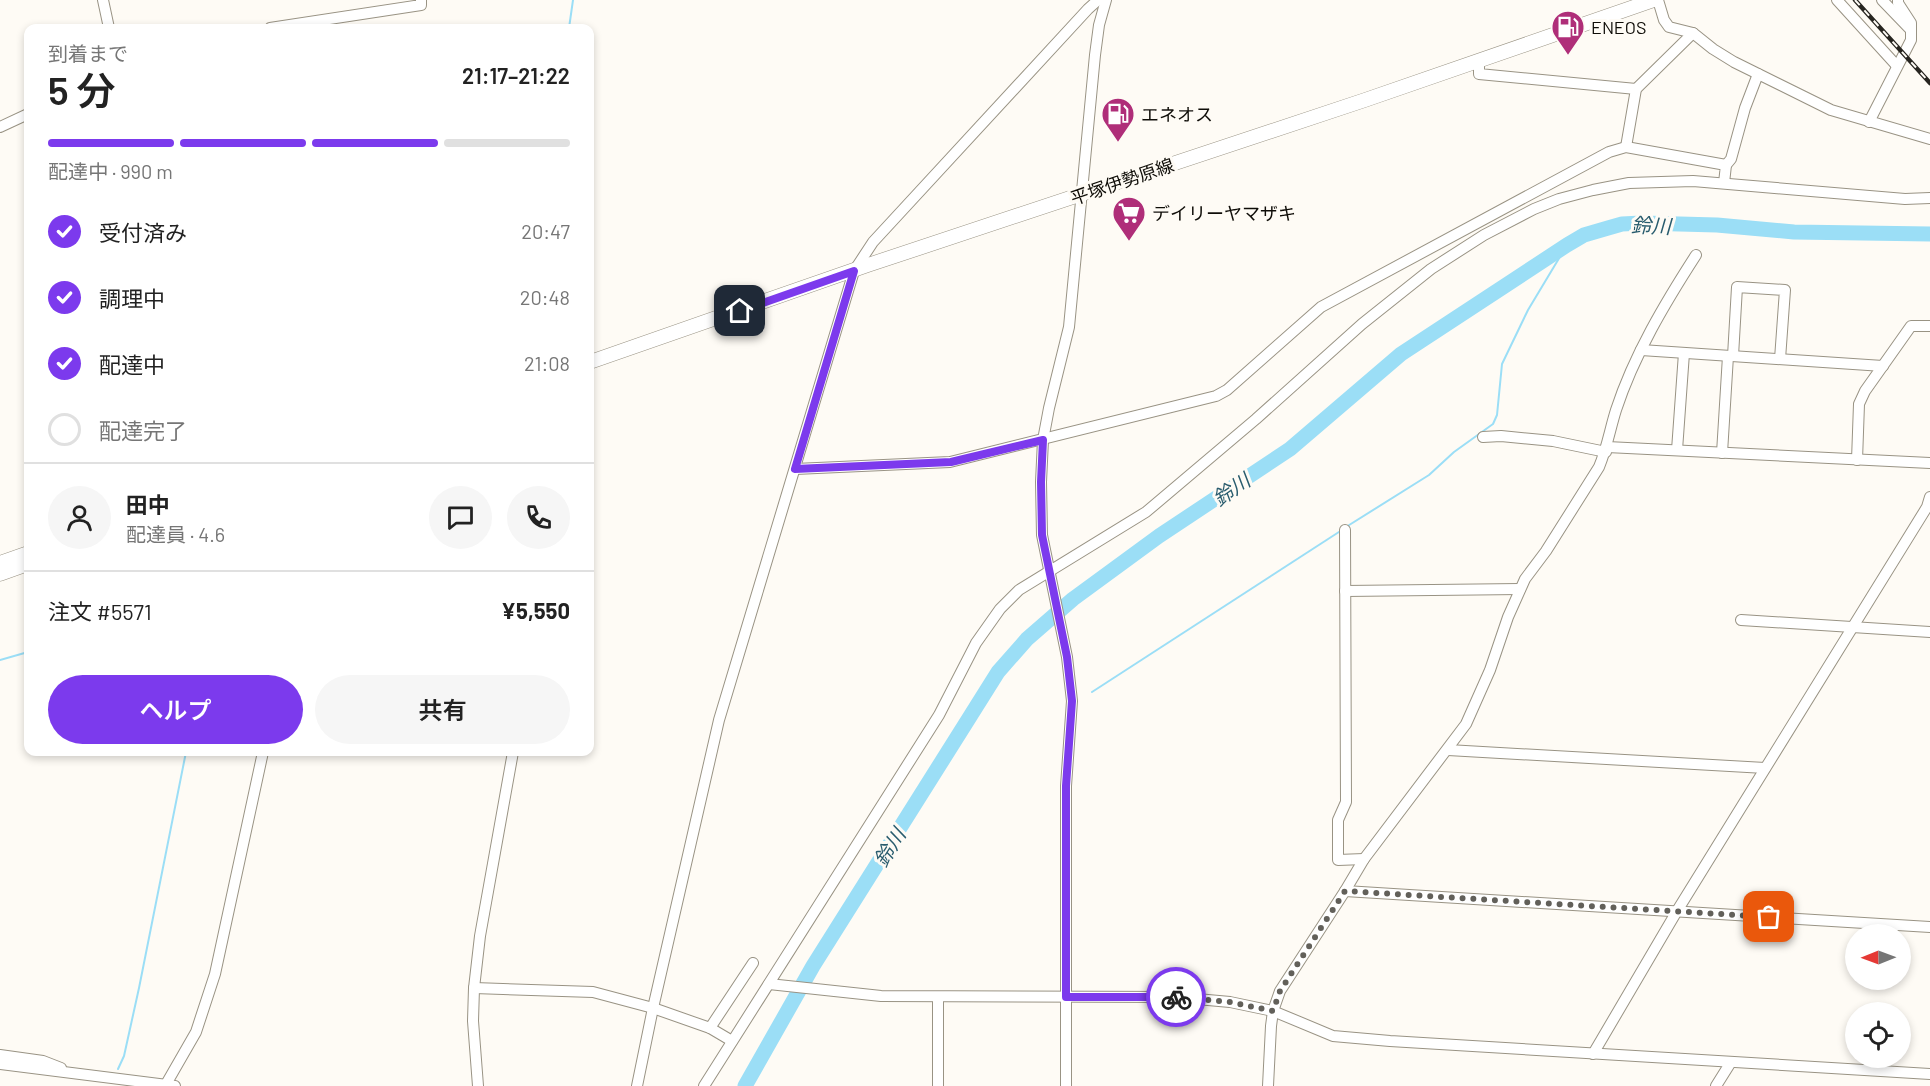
<!DOCTYPE html>
<html lang="ja">
<head>
<meta charset="utf-8">
<style>
	body { margin:0; font-family:Barlow,"Noto Sans JP",sans-serif; background:#f6f6f6; color:#222; height:100vh; display:flex; flex-direction:column; font-size:22px; white-space:nowrap }
	* { box-sizing:border-box; margin:0 }
	p { font-size:20px; color:#767676 }
	.icon { flex:none; width:33px; height:33px; fill:none; stroke:currentColor; stroke-width:2; stroke-linecap:round; stroke-linejoin:round }
	.map { position:relative; flex:1; overflow:hidden }
	.drawer { position:absolute; left:24px; top:24px; width:570px; height:732px; display:flex; flex-direction:column; background:#fff; border-radius:12px; box-shadow:0 3px 9px #0003 }
	.drawer>* { flex:none }
	.needle { width:39px; rotate:269deg }
	.controls { position:absolute; left:1845px; top:924px; display:grid; gap:12px }
	.controls a { display:grid; place-items:center; width:66px; height:66px; border-radius:50%; background:#fff; box-shadow:0 3px 9px #0003; font-size:30px }
	.pin { position:absolute; display:grid; place-items:center; width:51px; height:51px; color:#fff; margin:-26px; border-radius:12px; box-shadow:0 3px 9px #0006 }
	.courier { position:absolute; display:grid; place-items:center; width:60px; height:60px; margin:-30px; border:4px solid #7c3aed; border-radius:50%; background:#fff; color:#222; box-shadow:0 2px 8px #0007 }
	.summary em { font-style:normal; font-weight:600 }
	.summary div { display:flex; flex-direction:column-reverse }
	.summary { display:flex; align-items:center; justify-content:space-between; height:102px; padding:0 24px }
	h1 { font-size:39px; font-weight:600; line-height:45px }
	.bar { display:grid; grid-template-columns:repeat(4,1fr); gap:9px 6px; align-content:center; height:72px; padding:0 24px }
	.bar i { height:8px; border-radius:4px; background:#e0e0e0 }
	.bar .selected { background:#7c3aed }
	.bar p { grid-column:span 4 }
	.line { display:flex; align-items:center; gap:15px; padding:0 24px; border-top:2px solid #e0e0e0 }
	.line div { flex:1 }
	.round { display:grid; place-items:center; flex:none; width:63px; height:63px; border-radius:32px; background:#f6f6f6 }
	ol { padding:0 24px; list-style:none }
	li { display:flex; align-items:center; gap:18px; height:66px }
	li p { margin-inline-start:auto }
	li .icon { padding:6px; border-radius:50%; background:#7c3aed; color:#fff; stroke-width:4 }
	li:last-child { color:#767676 }
	li i { width:33px; height:33px; border:3px solid #e0e0e0; border-radius:50% }
	.button { display:flex; gap:12px; margin-top:auto; padding:12px 24px }
	.button a { flex:1; height:69px; border-radius:36px; background:#7c3aed; color:#fff; font-size:24px; font-weight:600; line-height:69px; text-align:center }
	.button a+a { background:#f6f6f6; color:#222 }
	.map>svg:first-child { display:block }
</style>
</head>
<body>
<div class="map">
<svg width="1930" height="1086" viewBox="0 0 1930 1086">
	<rect width="100%" height="100%" fill="#fefbf5"/>
	<g fill="none" stroke-linecap="round" stroke-linejoin="round">
		<!-- stream -->
		<g stroke="#9bdef6" stroke-width="2">
			<polyline points="569,28 573,0"/>
			<polyline points="1346,527 1429,475 1454,452 1493,424 1497,415 1502,364 1528,310 1567,245"/>
			<polyline points="0,660 28,652"/>
			<polyline points="1092,692 1342,530"/>
			<polyline points="118,1069 124,1056 139,988 186,752"/>
		</g>
		<!-- river -->
		<polyline stroke="#9bdef6" stroke-width="15" points="745,1086 813,966 971,715 998,672 1027,639 1073,599 1159,536 1290,449 1401,354 1567,245 1584,235 1608,228 1622,224 1642,223 1717,225 1794,232 1930,234"/>
		<!-- minor casing -->
		<g stroke="#999384" stroke-width="12">
			<g id="minor">
				<polyline points="103,0 109,28"/>
				<polyline points="1658,0 1664,20 1669,27 1693,33 1713,49 1734,62 1831,110 1930,139"/>
				<polyline points="1837,0 1897,66"/>
				<polyline points="1882,0 1909,28"/>
				<polyline points="270,28 421,5 421,0"/>
				<polyline points="1479,61 1479,74 1636,89"/>
				<polyline points="1869,122 1911,40 1911,23 1898,3 1898,0"/>
				<polyline points="0,127 28,114"/>
				<polyline points="1626,147 1636,89 1693,33"/>
				<polyline points="1726,165 1731,159 1745,108 1758,74"/>
				<polyline points="1641,350 1883,366"/>
				<polyline points="1733,356 1737,287 1785,290 1780,359"/>
				<polyline points="1483,437 1501,436 1553,441 1606,452"/>
				<polyline points="1607,447 1930,463"/>
				<polyline points="1677,450 1684,353"/>
				<polyline points="1722,453 1728,356"/>
				<polyline points="1857,460 1859,404 1865,391 1911,326 1930,326"/>
				<polyline points="795,469 950,462 1216,396 1227,390 1321,307 1609,152 1626,147 1726,165 1724,183"/>
				<polyline points="1345,530 1346,802 1338,820 1338,860 1364,859"/>
				<polyline points="1345,591 1520,589"/>
				<polyline points="1741,620 1930,632"/>
				<polyline points="1448,750 1765,768"/>
				<polyline points="1345,891 1930,927"/>
				<polyline points="769,984 881,996 1175,997 1230,1002 1273,1011 1333,1036 1390,1041 1930,1074"/>
				<polyline points="474,988 593,992 653,1008 710,1028 732,1041"/>
				<polyline points="710,1028 753,963"/>
				<polyline points="1593,1054 1677,911 1927,507 1930,497"/>
				<polyline points="0,1055 43,1061 61,1068"/>
				<polyline points="0,1064 175,1086"/>
				<polyline points="165,1086 196,1032 215,974 263,752"/>
				<polyline points="478,1086 473,1021 474,988 480,936 513,752"/>
				<polyline points="637,1086 653,1008 719,720 854,271 873,242 1088,9 1098,0"/>
				<polyline points="704,1086 939,715 976,643 1000,609 1019,590 1146,512 1256,419 1362,324 1431,269 1484,235 1534,209 1559,199 1593,190 1629,183 1693,181 1905,199 1930,198"/>
				<polyline points="938,1086 938,998"/>
				<polyline points="1066,1086 1066,786 1072,701 1067,657 1042,535 1041,482 1043,440 1049,408 1069,327 1095,55 1099,25 1106,0"/>
				<path d="M1268 1086 1271 1026 1273 1011 1280 991 1345 891 1364 859 1466 724 1490 670 1508 617 1525 579 1546 551 1599 467C1607 448 1610 429 1616 410 1634 355 1665 303 1696 255"/>
				<polyline points="1716,1086 1731,1062"/>
			</g>
		</g>
		<!-- major casing -->
		<g stroke="#999384" stroke-width="15">
			<g id="major">
				<polyline points="590,362 868,265 1365,100 1654,0"/>
				<polyline points="0,563 28,553"/>
				<polyline points="0,574 28,564"/>
			</g>
		</g>
		<!-- minor -->
		<use href="#minor" stroke="#fff" stroke-width="10"/>
		<!-- major -->
		<use href="#major" stroke="#fff" stroke-width="14"/>
		<!-- rail casing -->
		<g stroke="#272520" stroke-width="4.5">
			<polyline id="rail" points="1855,0 1930,83"/>
		</g>
		<!-- rail -->
		<use href="#rail" stroke="#fefbf5" stroke-width="2" stroke-dasharray="7" stroke-linecap="butt"/>
	</g>
	<g fill="none" stroke-linecap="round" stroke-linejoin="round">
		<!-- done -->
		<polyline stroke="#62605a" stroke-width="6" stroke-dasharray="0 10.8" points="1176,997 1230,1002 1273,1011 1280,991 1345,891 1769,917"/>
		<!-- route -->
		<polyline stroke="#7c3aed" stroke-width="8" points="740,311 854,271 795,469 951,462 1043,440 1041,482 1042,535 1067,657 1072,701 1066,786 1066,997 1176,997"/>
	</g>
	<!-- icons -->
	<defs>
		<g id="fuel-pin" transform="scale(1.725)"><path d="M0 17L-7.5 6A9.5 9.5 0 1 1 7.5 6Z" fill="#af2e79" stroke="#fefbf5"/><path d="M-5.5-6h7V0h2V4h1.3V-2.5L3-4.5l.8-.8L6-3V5H2.5V1h-1V6h-7ZM-4.2-4.7v3.2H.2V-4.7Z" fill="#fff"/></g>
		<g id="supermarket-pin" transform="scale(1.725)"><path d="M0 17L-7.5 6A9.5 9.5 0 1 1 7.5 6Z" fill="#af2e79" stroke="#fefbf5"/><path d="M-6-5.5h2.5l.6 2H6L4.5 2H-2.5L-4.4-4H-6ZM-1.5 3.2a1.3 1.3 0 1 0 .1 0ZM3 3.2a1.3 1.3 0 1 0 .1 0Z" fill="#fff"/></g>
	</defs>
	<g fill-rule="evenodd">
		<use href="#fuel-pin" x="1568" y="27"/>
		<use href="#fuel-pin" x="1118" y="114"/>
		<use href="#supermarket-pin" x="1129" y="213"/>
	</g>
	<g text-anchor="middle" dominant-baseline="central" stroke-width="6" stroke-linejoin="round" paint-order="stroke">
		<!-- poi labels -->
		<g font-size="18" fill="#0e0c07" stroke="#fefbf5" text-anchor="start">
			<text x="1591" y="27">ENEOS</text>
			<text x="1141" y="114">エネオス</text>
			<text x="1152" y="213">デイリーヤマザキ</text>
		</g>
		<!-- street labels -->
		<g font-size="18" fill="#0e0c07" stroke="#fefbf5">
			<text transform="translate(1122 181) rotate(-19)">平塚伊勢原線</text>
		</g>
		<!-- water labels -->
		<g font-size="20" font-style="italic" fill="#295c6e" stroke="#fefbf5">
			<text transform="translate(1651 225) rotate(2)">鈴川</text>
			<text transform="translate(1231 489) rotate(-35)">鈴川</text>
			<text transform="translate(889 847) rotate(-58)">鈴川</text>
		</g>
	</g>
</svg>
<div class="controls">
<a><svg class="needle" viewBox="-14 -14 28 28"><path d="M0-13l5 13h-10z" fill="#e53935"/><path d="M0 13l5-13h-10z" fill="#767676"/></svg></a>
<a><svg class="icon" aria-label="locate" viewBox="0 0 24 24"><circle cx="12" cy="12" r="6"/><path d="M12 2v4M12 18v4M2 12h4M18 12h4"/></svg></a>
</div>
<div class="pin" style="left:1769px;top:917px;background:#ea580c"><svg class="icon" aria-label="bag" viewBox="0 0 24 24"><path d="M5 8h14l-1 12H6zM9 8a3 3 0 0 1 6 0"/></svg></div>
<div class="pin" style="left:740px;top:311px;background:#1f2937"><svg class="icon" aria-label="home" viewBox="0 0 24 24"><path d="M3 11l9-7 9 7M6 9v11h12V9"/></svg></div>
<div class="courier" style="left:1176px;top:997px"><svg class="icon" aria-label="bike" viewBox="0 0 24 24"><circle cx="6" cy="16" r="4"/><circle cx="18" cy="16" r="4"/><path d="M6 16l4-8h5l3 8M10 8l3 8H6M13 5h3"/></svg></div>
<section class="drawer">
<div class="summary"><div><h1>5 分</h1><p>到着まで</p></div><em>21:17–21:22</em></div>
<div class="bar"><i class="selected"></i><i class="selected"></i><i class="selected"></i><i></i><p>配達中 · 990 m</p></div>
<ol>
<li><svg class="icon" aria-label="check" viewBox="0 0 24 24"><path d="M5 12l5 5 9-10"/></svg>受付済み<p>20:47</p></li>
<li><svg class="icon" aria-label="check" viewBox="0 0 24 24"><path d="M5 12l5 5 9-10"/></svg>調理中<p>20:48</p></li>
<li><svg class="icon" aria-label="check" viewBox="0 0 24 24"><path d="M5 12l5 5 9-10"/></svg>配達中<p>21:08</p></li>
<li><i></i>配達完了</li>
</ol>
<div class="line" style="height:108px"><a class="round"><svg class="icon" aria-label="person" viewBox="0 0 24 24"><circle cx="12" cy="8" r="4"/><path d="M4 21q1-7 8-7t8 7"/></svg></a><div><b>田中</b><p>配達員 · 4.6</p></div><a class="round"><svg class="icon" aria-label="chat" viewBox="0 0 24 24"><path d="M4 5h16v11H9l-5 4z"/></svg></a><a class="round"><svg class="icon" aria-label="phone" viewBox="0 0 24 24"><path d="M5 4h4l2 5-3 2q2 4 5 5l2-3 5 2v4C11 20 4 13 5 4z"/></svg></a></div>
<div class="line" style="height:78px"><div>注文 #5571</div><b>¥5,550</b></div>
<div class="button"><a>ヘルプ</a><a>共有</a></div>
</section>
</div>
</body>
</html>
